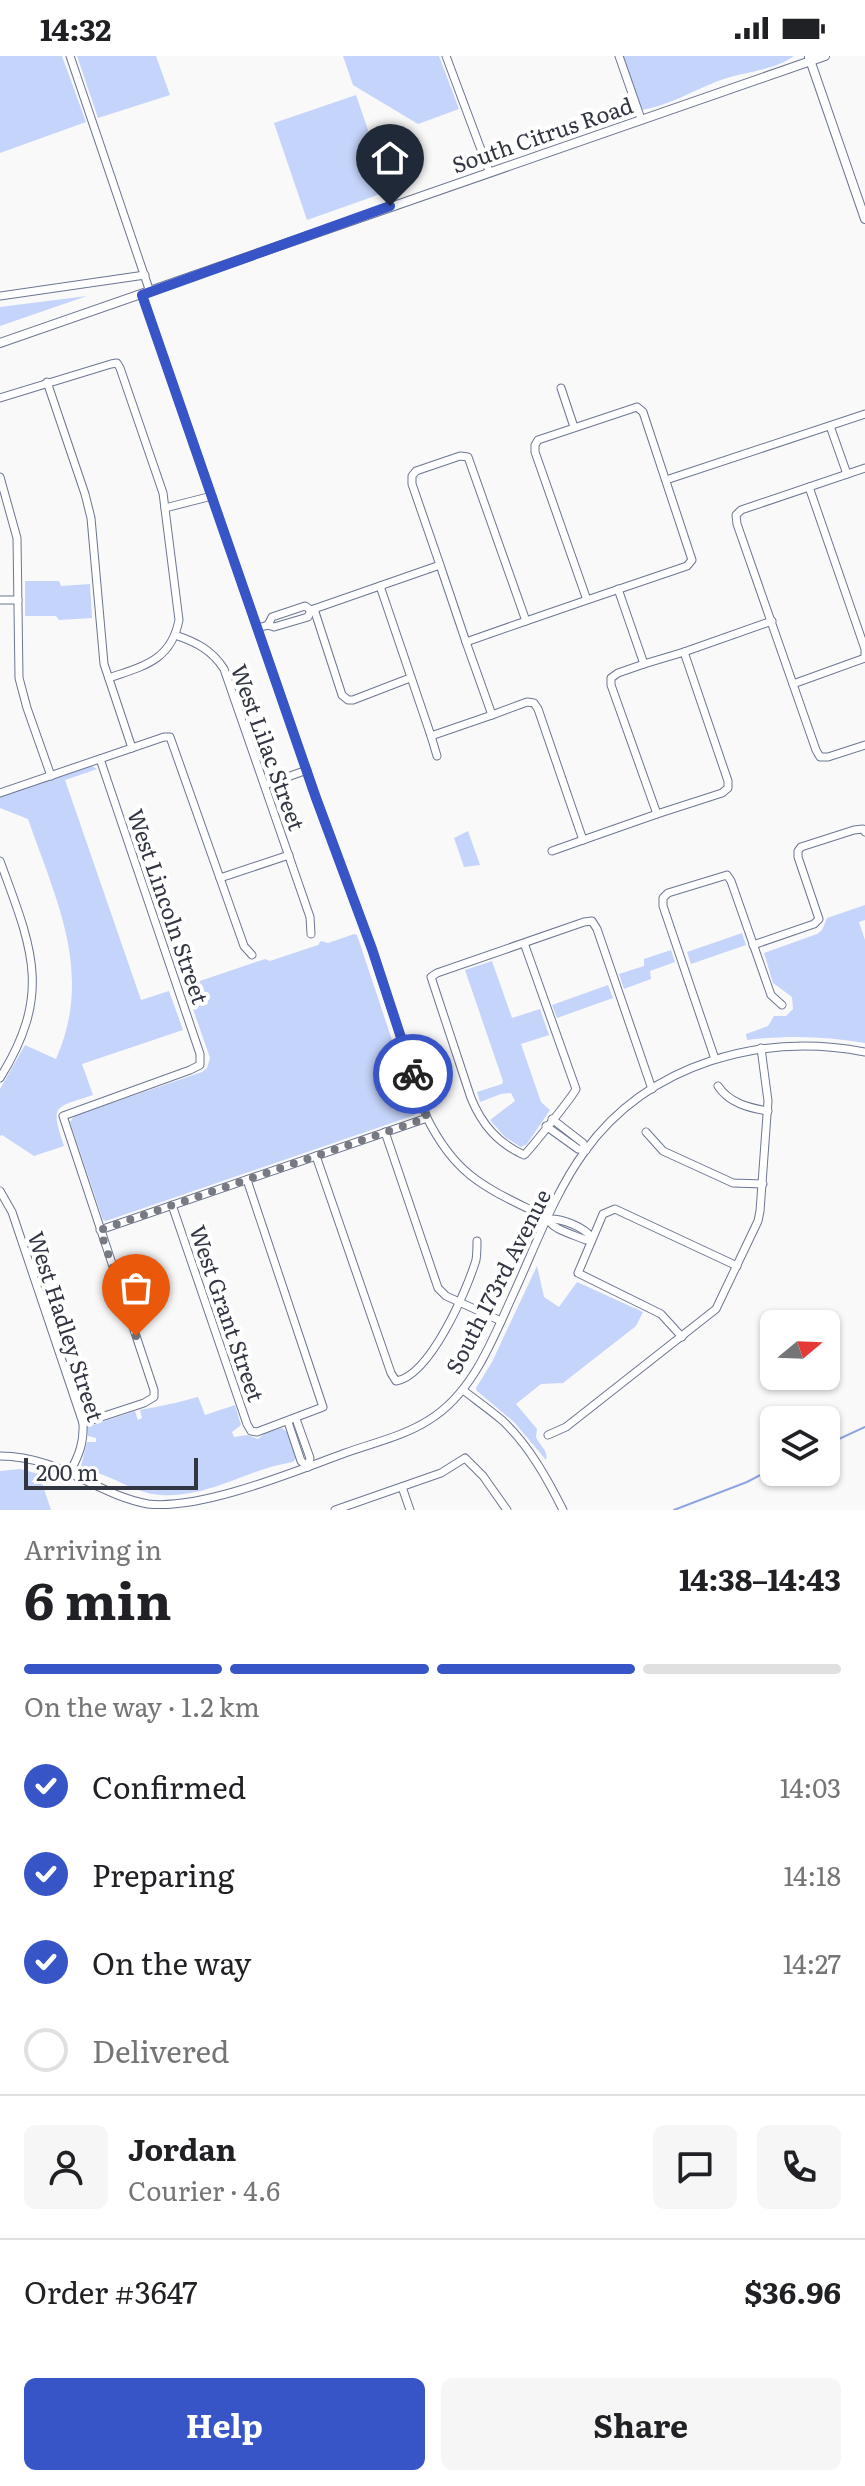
<!DOCTYPE html>
<html lang="en">
<head>
<meta charset="utf-8">
<style>
	body { margin:0; font-family:Literata,serif; background:#f6f6f6; color:#202124; height:100vh; display:flex; flex-direction:column; font-size:30px; white-space:nowrap }
	* { box-sizing:border-box; margin:0 }
	p { font-size:26px; color:#757577 }
	.icon { flex:none; width:44px; height:44px; fill:none; stroke:currentColor; stroke-width:2; stroke-linecap:round; stroke-linejoin:round }
	.map { position:relative; height:1454px; overflow:hidden }
	.drawer { display:flex; flex-direction:column; background:#fff; flex:1 }
	.drawer>* { flex:none }
	.needle { width:52px; rotate:71deg }
	.fabs { position:absolute; left:760px; top:1254px; display:grid; gap:16px }
	.fabs a { display:grid; place-items:center; width:80px; height:80px; border-radius:12px; background:#fff; box-shadow:0 2px 6px #0004; font-size:40px }
	.scale { position:absolute; left:24px; bottom:20px; width:174px; box-sizing:border-box; padding-left:8px; border:4px solid #313642; border-top:0; font-size:22px; line-height:28px; white-space:nowrap; color:#313642; -webkit-text-stroke:6px #fff; paint-order:stroke }
	.pin { position:absolute; display:grid; place-items:center; width:68px; height:68px; color:#fff; margin:-82px -34px; border-radius:50% 50% 50% 0; rotate:-45deg; box-shadow:0 0 8px #0007 }
	.pin .icon { rotate:45deg }
	.courier { position:absolute; display:grid; place-items:center; width:80px; height:80px; margin:-40px; border:6px solid #3755c7; border-radius:50%; background:#fff; color:#222; box-shadow:0 2px 10px #0007 }
	.headline em { font-style:normal; font-weight:700 }
	.headline div { display:flex; flex-direction:column-reverse }
	.headline { display:flex; align-items:center; justify-content:space-between; height:136px; padding:0 24px }
	h1 { font-size:52px; font-weight:700; line-height:60px }
	.bar { display:grid; grid-template-columns:repeat(4,1fr); gap:12px 8px; align-content:center; height:96px; padding:0 24px }
	.bar i { height:10px; border-radius:6px; background:#e0e0e0 }
	.bar .selected { background:#3755c7 }
	.bar p { grid-column:span 4 }
	.line { display:flex; align-items:center; gap:20px; padding:0 24px; border-top:2px solid #e0e0e0 }
	.line div { flex:1 }
	.round { display:grid; place-items:center; flex:none; width:84px; height:84px; border-radius:12px; background:#f6f6f6 }
	ol { padding:0 24px; list-style:none }
	li { display:flex; align-items:center; gap:24px; height:88px }
	li p { margin-inline-start:auto }
	li .icon { padding:8px; border-radius:50%; background:#3755c7; color:#fff; stroke-width:4 }
	li:last-child { color:#757577 }
	li i { width:44px; height:44px; border:4px solid #e0e0e0; border-radius:50% }
	.button { display:flex; gap:16px; margin-top:auto; padding:16px 24px }
	.button a { flex:1; height:92px; border-radius:12px; background:#3755c7; color:#fff; font-size:32px; font-weight:700; line-height:92px; text-align:center }
	.button a+a { background:#f6f6f6; color:#202124 }
	.status { display:flex; justify-content:space-between; align-items:center; height:56px; padding:0 40px; background:#fff; direction:ltr }
	.status svg { height:22px; fill:currentColor }
	.map>svg:first-child { display:block }
</style>
</head>
<body>
<div class="status"><b>14:32</b><svg viewBox="0 0 49 12"><path d="M0 12V9h3v3zM5 12V6h3v6zM10 12V3h3v9zM15 12V0h3v12zM26 1h20v11H26zM47 4h2v5h-2z"/></svg></div>
<div class="map">
<svg width="865" height="1454" viewBox="0 0 865 1454">
	<rect width="100%" height="100%" fill="#f9f9f9"/>
	<!-- green -->
	<g fill="#c5d4fa">
		<polygon points="0,0 62,0 86,66 0,97"/>
		<polygon points="77,0 156,0 170,39 98,62"/>
		<polygon points="343,0 439,0 459,53 418,68 353,29"/>
		<path d="M622 0H794C774 15 741 16 718 25 692 35 670 49 642 54Z"/>
		<polygon points="356,39 389,135 307,164 274,67"/>
		<polygon points="87,240 0,270 0,251"/>
		<polygon points="25,525 59,525 61,530 90,528 92,562 59,564 56,560 25,560"/>
		<path d="M90 709 97 713 65 724 141 944 169 935 183 974 82 1008 93 1039C54 1052 50 1048 64 1090L34 1100 2 1079 0 1080V1033L25 989 56 1003C94 917 56 844 28 763L0 752V741Z"/>
		<polygon points="468,775 480,809 464,811 454,782"/>
		<path d="M865 849V864L859 866 865 884V987C825 980 788 979 747 984L746 978 768 970 774 960H786L793 953 792 941 773 927 764 897 817 878 822 874 827 862Z"/>
		<polygon points="742,877 746,889 691,908 687,896"/>
		<polygon points="354,878 357,879 416,1056 415,1059 106,1165 103,1164 70,1066 74,1060 202,1016 207,1012 210,1002 185,930 265,903 270,905 318,889 321,885 328,887"/>
		<polygon points="671,894 675,906 650,915 651,923 624,933 619,918 644,910 644,903"/>
		<polygon points="492,905 512,962 540,953 549,979 521,988 541,1046 550,1054 527,1088 521,1091 505,1081 490,1064 515,1045 511,1037 501,1038 480,1046 477,1036 502,1028 503,1025 465,914"/>
		<polygon points="608,929 613,942 557,962 552,949"/>
		<path d="M537 1210 544 1241 559 1251 577 1226 643 1256 636 1270 563 1327 541 1328 516 1348 537 1373 536 1381C539 1389 549 1395 546 1404L514 1366 477 1335 476 1332 492 1306Z"/>
		<path d="M198 1341 205 1359 235 1349 241 1369 232 1376 234 1381 247 1379 258 1383 265 1377 282 1372 287 1376 297 1401 293 1406C247 1413 210 1442 161 1439 133 1438 111 1417 84 1414L81 1410 87 1386H96V1382L88 1380 87 1371 135 1355 138 1364 142 1362 140 1354C161 1350 177 1347 198 1341Z"/>
		<polygon points="20,1413 39,1418 51,1454 0,1454 0,1415"/>
	</g>
	<g fill="none" stroke-linecap="round" stroke-linejoin="round">
		<!-- stream -->
		<g stroke="#8ca4e2" stroke-width="2">
			<polyline points="826,1389 865,1371"/>
			<polyline points="674,1454 747,1426 774,1412"/>
		</g>
		<!-- minor casing -->
		<g stroke="#6c7691" stroke-width="9">
			<g id="minor">
				<polyline points="70,0 150,236"/>
				<polyline points="446,0 489,115"/>
				<polyline points="619,0 641,63"/>
				<path d="M142 239 316 742 372 893 427 1062C457 1122 487 1132 543 1160 549 1164 551 1169 557 1172 566 1177 576 1180 586 1184L592 1182"/>
				<polyline points="0,240 145,219"/>
				<polyline points="47,326 85,438 91,462 104,608 132,692"/>
				<polyline points="561,332 574,371"/>
				<path d="M0 342 111 308 117 307 120 312 163 437 179 564C171 605 143 610 109 622"/>
				<polyline points="830,370 847,418"/>
				<polyline points="865,412 741,454 736,459 737,468 816,694 820,701 828,701 865,689"/>
				<polyline points="0,421 17,482 19,622 27,652 51,720"/>
				<polyline points="666,424 865,358"/>
				<polyline points="809,431 865,593 865,600"/>
				<polyline points="165,452 212,440"/>
				<polyline points="380,530 431,680 492,659"/>
				<polyline points="0,544 18,544"/>
				<polyline points="314,553 342,639 348,644 353,644 410,622"/>
				<polyline points="526,565 587,544 535,396 535,389 538,384 637,351 643,356 692,504 687,510 587,544"/>
				<polyline points="268,569 272,561 305,550 311,554"/>
				<polyline points="258,572 268,569 274,571 308,561 311,554 440,509 412,428 412,420 416,415 460,400 468,401 526,565 466,586 440,509"/>
				<path d="M175 579C196 586 212 594 224 613L310 861 311 878"/>
				<polyline points="466,586 492,659 527,646 534,647 538,653 583,784 552,795"/>
				<polyline points="684,596 772,565"/>
				<polyline points="644,608 684,596 728,725 728,732 722,737 657,758"/>
				<polyline points="793,628 865,602"/>
				<polyline points="431,680 437,700"/>
				<polyline points="265,729 307,714"/>
				<polyline points="0,737 164,681 170,681 244,890 252,899"/>
				<polyline points="583,784 657,758 611,629 611,622 618,617 644,608 618,533"/>
				<path d="M0 805C32 892 53 937 0 1022"/>
				<polyline points="220,822 289,799"/>
				<path d="M524 887 576 1033C573 1040 528 1096 524 1099 498 1087 482 1069 471 1042L431 921 437 917 584 866 592 865 597 873 652 1033"/>
				<polyline points="753,889 814,868 819,863 798,801 798,795 801,791 854,774 863,773 865,776"/>
				<polyline points="715,1003 663,850 663,842 668,837 727,819 731,825 771,939 782,949"/>
				<path d="M718 1030C729 1047 749 1052 768 1055"/>
				<polyline points="552,1063 583,1087 586,1094"/>
				<polyline points="546,1070 578,1093 586,1094"/>
				<polyline points="385,1076 438,1232 446,1240 501,1265"/>
				<polyline points="646,1076 663,1095 733,1127 763,1128"/>
				<path d="M316 1100 391 1317 396 1325C430 1320 467 1234 476 1204 477 1198 477 1191 477 1185"/>
				<path d="M0 1135 12 1156 83 1367C84 1387 79 1399 70 1416"/>
				<polyline points="172,1149 247,1368 251,1375 257,1376 323,1351 247,1124"/>
				<path d="M548 1163C562 1162 584 1171 592 1182"/>
				<polyline points="100,1174 427,1062"/>
				<polyline points="682,1281 661,1258 578,1217 603,1158 615,1153 737,1210"/>
				<path d="M463 1334C476 1344 490 1354 503 1365 529 1390 547 1422 563 1454"/>
				<polyline points="296,1363 310,1402 308,1411"/>
				<polyline points="288,1366 301,1405 308,1411"/>
				<polyline points="83,1367 144,1347 154,1341 154,1334 63,1060 190,1014 200,1009 200,998 100,703"/>
				<polyline points="548,1379 566,1371 716,1253 758,1165 760,1155 768,1045 761,992"/>
				<path d="M0 1400C59 1400 95 1438 148 1448 202 1454 293 1416 345 1397 373 1387 404 1380 429 1364 472 1338 492 1285 512 1241 534 1194 554 1137 585 1095 649 1007 762 976 865 996"/>
				<polyline points="402,1431 410,1454"/>
				<polyline points="335,1454 441,1417 465,1402 483,1420 507,1454"/>
			</g>
		</g>
		<!-- major casing -->
		<g stroke="#6c7691" stroke-width="10">
			<g id="major">
				<polyline points="809,1 865,163"/>
				<polyline points="0,287 825,0"/>
			</g>
		</g>
		<!-- minor -->
		<use href="#minor" stroke="#fff" stroke-width="7"/>
		<!-- major -->
		<use href="#major" stroke="#fff" stroke-width="8"/>
	</g>
	<g fill="none" stroke-linecap="round" stroke-linejoin="round">
		<!-- done -->
		<polyline stroke="#777a82" stroke-width="8" stroke-dasharray="0 14.4" points="136,1280 100,1174 427,1062 413,1018"/>
		<!-- route -->
		<polyline stroke="#3755c7" stroke-width="10" points="390,150 142,239 316,742 372,893 413,1018"/>
	</g>
	<g text-anchor="middle" dominant-baseline="central" stroke-width="8" stroke-linejoin="round" paint-order="stroke">
		<!-- street labels -->
		<g font-size="22" fill="#313642" stroke="#fff">
			<text transform="translate(542 78) rotate(-19)">South Citrus Road</text>
			<text transform="translate(269 691) rotate(70)">West Lilac Street</text>
			<text transform="translate(169 850) rotate(71)">West Lincoln Street</text>
			<text transform="translate(497 1225) rotate(-63)">South 173rd Avenue</text>
			<text transform="translate(228 1257) rotate(71)">West Grant Street</text>
			<text transform="translate(67 1270) rotate(72)">West Hadley Street</text>
		</g>
	</g>
</svg>
<div class="fabs">
<a><svg class="needle" viewBox="-14 -14 28 28"><path d="M0-13l5 13h-10z" fill="#e53935"/><path d="M0 13l5-13h-10z" fill="#757577"/></svg></a>
<a><svg class="icon" aria-label="layers" viewBox="0 0 24 24"><path d="M12 4l9 5-9 5-9-5zM3 14l9 5 9-5"/></svg></a>
</div>
<div class="scale">200 m</div>
<div class="pin" style="left:136px;top:1280px;background:#ea580c"><svg class="icon" aria-label="bag" viewBox="0 0 24 24"><path d="M5 8h14l-1 12H6zM9 8a3 3 0 0 1 6 0"/></svg></div>
<div class="pin" style="left:390px;top:150px;background:#1f2937"><svg class="icon" aria-label="home" viewBox="0 0 24 24"><path d="M3 11l9-7 9 7M6 9v11h12V9"/></svg></div>
<div class="courier" style="left:413px;top:1018px"><svg class="icon" aria-label="bike" viewBox="0 0 24 24"><circle cx="6" cy="16" r="4"/><circle cx="18" cy="16" r="4"/><path d="M6 16l4-8h5l3 8M10 8l3 8H6M13 5h3"/></svg></div>
</div>
<section class="drawer">
<div class="headline"><div><h1>6 min</h1><p>Arriving in</p></div><em>14:38–14:43</em></div>
<div class="bar"><i class="selected"></i><i class="selected"></i><i class="selected"></i><i></i><p>On the way · 1.2 km</p></div>
<ol>
<li><svg class="icon" aria-label="check" viewBox="0 0 24 24"><path d="M5 12l5 5 9-10"/></svg>Confirmed<p>14:03</p></li>
<li><svg class="icon" aria-label="check" viewBox="0 0 24 24"><path d="M5 12l5 5 9-10"/></svg>Preparing<p>14:18</p></li>
<li><svg class="icon" aria-label="check" viewBox="0 0 24 24"><path d="M5 12l5 5 9-10"/></svg>On the way<p>14:27</p></li>
<li><i></i>Delivered</li>
</ol>
<div class="line" style="height:144px"><a class="round"><svg class="icon" aria-label="person" viewBox="0 0 24 24"><circle cx="12" cy="8" r="4"/><path d="M4 21q1-7 8-7t8 7"/></svg></a><div><b>Jordan</b><p>Courier · 4.6</p></div><a class="round"><svg class="icon" aria-label="chat" viewBox="0 0 24 24"><path d="M4 5h16v11H9l-5 4z"/></svg></a><a class="round"><svg class="icon" aria-label="phone" viewBox="0 0 24 24"><path d="M5 4h4l2 5-3 2q2 4 5 5l2-3 5 2v4C11 20 4 13 5 4z"/></svg></a></div>
<div class="line" style="height:104px"><div>Order #3647</div><b>$36.96</b></div>
<div class="button"><a>Help</a><a>Share</a></div>
</section>
</body>
</html>
